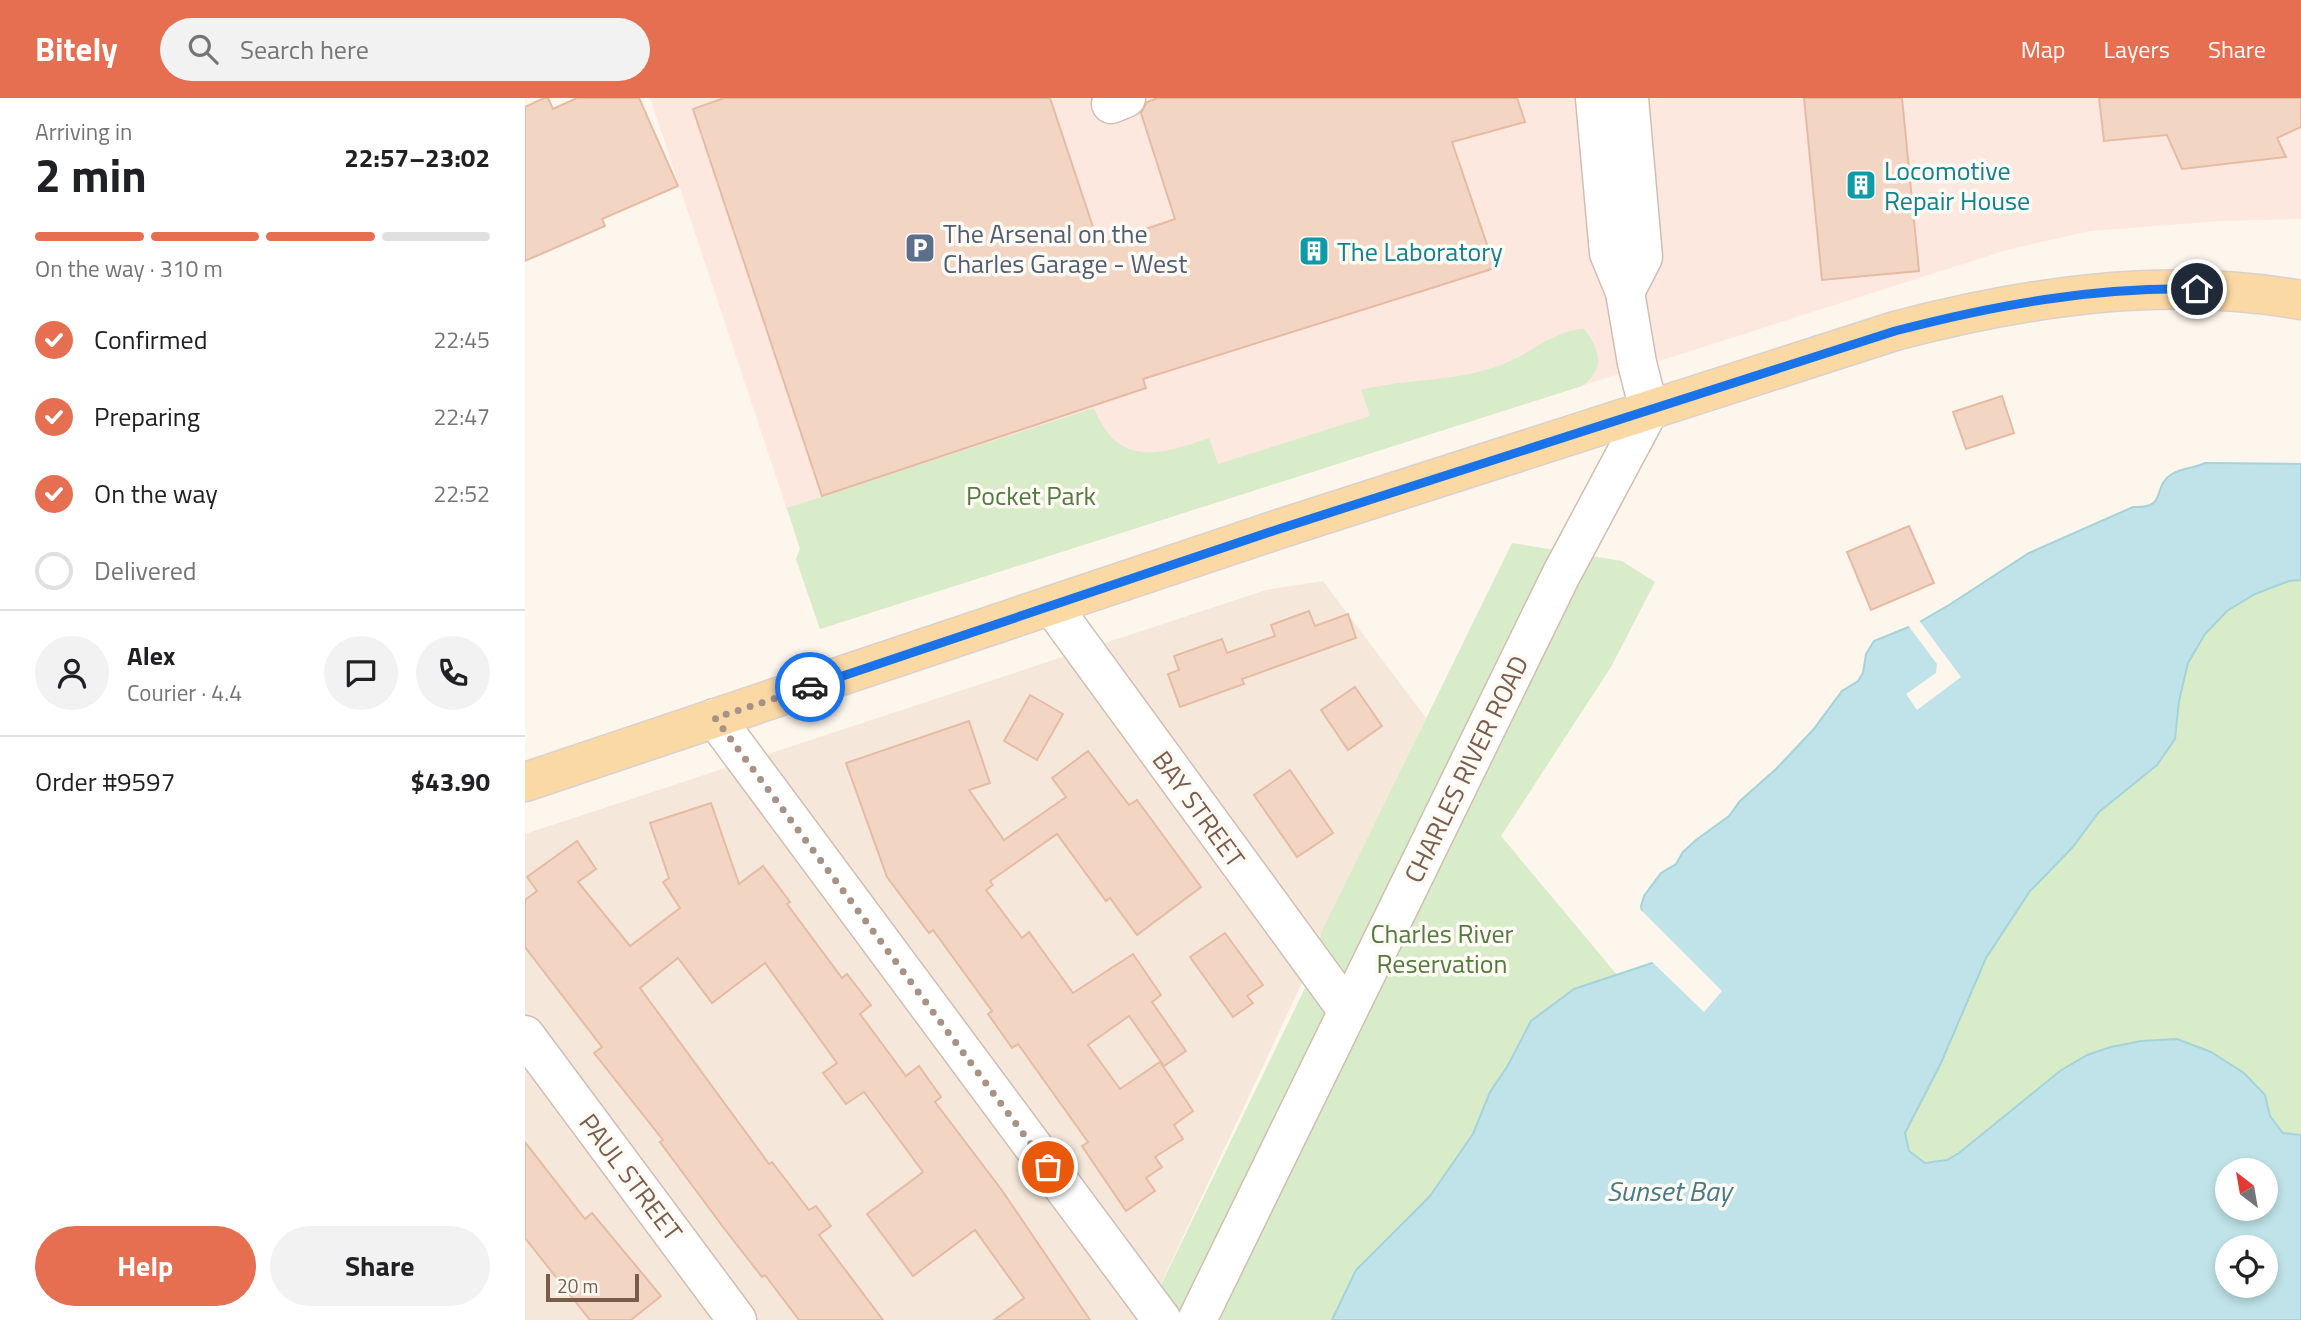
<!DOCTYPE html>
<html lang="en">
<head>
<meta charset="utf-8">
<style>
	body { margin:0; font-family:"Titillium Web",sans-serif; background:#f2f2f2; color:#202124; height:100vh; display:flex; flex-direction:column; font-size:26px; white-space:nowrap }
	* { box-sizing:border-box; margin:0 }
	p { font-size:23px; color:#757577 }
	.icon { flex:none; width:38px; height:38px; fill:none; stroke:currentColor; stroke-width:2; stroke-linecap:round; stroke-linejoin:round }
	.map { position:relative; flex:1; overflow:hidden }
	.sheet { display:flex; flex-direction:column; background:#fff; width:525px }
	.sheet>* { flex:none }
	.needle { width:46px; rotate:329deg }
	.buttons { position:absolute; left:1690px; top:1060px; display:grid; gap:14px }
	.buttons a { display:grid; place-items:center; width:63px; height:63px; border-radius:50%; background:#fff; box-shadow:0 4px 10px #0003; font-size:35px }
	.scale { position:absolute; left:21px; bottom:18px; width:93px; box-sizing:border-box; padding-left:7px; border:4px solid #7a5c4d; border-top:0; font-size:19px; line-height:24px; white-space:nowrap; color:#7a5c4d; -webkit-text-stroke:5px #fffaf3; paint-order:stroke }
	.pin { position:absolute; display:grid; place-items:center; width:60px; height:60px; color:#fff; margin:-30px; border:4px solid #fff; border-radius:50%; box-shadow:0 2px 7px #0007 }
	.courier { position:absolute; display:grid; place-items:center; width:70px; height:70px; margin:-35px; border:5px solid #1a73e8; border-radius:50%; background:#fff; color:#222; box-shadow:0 2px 9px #0007 }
	.overview em { font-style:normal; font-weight:700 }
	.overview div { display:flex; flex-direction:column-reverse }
	.overview { display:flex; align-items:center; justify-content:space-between; height:119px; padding:0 35px }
	h1 { font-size:46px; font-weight:700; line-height:52px }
	.bar { display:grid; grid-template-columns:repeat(4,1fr); gap:10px 7px; align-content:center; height:84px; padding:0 35px }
	.bar i { height:9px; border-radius:5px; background:#e0e0e0 }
	.bar .selected { background:#e76f51 }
	.bar p { grid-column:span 4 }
	.line { display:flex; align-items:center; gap:18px; padding:0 35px; border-top:2px solid #e0e0e0 }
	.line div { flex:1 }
	.round { display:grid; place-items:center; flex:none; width:74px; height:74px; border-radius:37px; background:#f2f2f2 }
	ol { padding:0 35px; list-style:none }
	li { display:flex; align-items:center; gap:21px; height:77px }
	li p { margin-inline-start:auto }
	li .icon { padding:7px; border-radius:50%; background:#e76f51; color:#fff; stroke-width:4 }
	li:last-child { color:#757577 }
	li i { width:38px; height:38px; border:4px solid #e0e0e0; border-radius:50% }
	.primary-button { display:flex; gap:14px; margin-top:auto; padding:14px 35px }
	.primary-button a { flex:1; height:80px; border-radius:42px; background:#e76f51; color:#fff; font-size:28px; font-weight:700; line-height:80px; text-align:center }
	.primary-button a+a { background:#f2f2f2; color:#202124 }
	header { display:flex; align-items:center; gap:42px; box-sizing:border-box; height:98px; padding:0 35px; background:#e76f51; color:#fff }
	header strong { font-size:33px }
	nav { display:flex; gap:38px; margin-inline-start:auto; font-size:24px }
	.search { width:490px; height:63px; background:#f2f2f2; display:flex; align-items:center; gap:18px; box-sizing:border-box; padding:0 24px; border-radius:38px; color:#757577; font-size:26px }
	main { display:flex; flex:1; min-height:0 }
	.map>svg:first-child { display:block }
</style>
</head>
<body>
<header>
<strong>Bitely</strong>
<div class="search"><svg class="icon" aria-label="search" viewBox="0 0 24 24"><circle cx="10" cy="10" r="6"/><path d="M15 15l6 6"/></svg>Search here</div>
<nav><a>Map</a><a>Layers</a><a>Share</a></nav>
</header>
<main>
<section class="sheet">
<div class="overview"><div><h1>2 min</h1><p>Arriving in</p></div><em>22:57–23:02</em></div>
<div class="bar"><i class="selected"></i><i class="selected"></i><i class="selected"></i><i></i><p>On the way · 310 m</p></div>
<ol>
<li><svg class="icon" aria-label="check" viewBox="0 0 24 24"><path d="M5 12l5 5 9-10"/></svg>Confirmed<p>22:45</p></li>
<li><svg class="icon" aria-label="check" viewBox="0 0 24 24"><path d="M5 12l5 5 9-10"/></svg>Preparing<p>22:47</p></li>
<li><svg class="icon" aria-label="check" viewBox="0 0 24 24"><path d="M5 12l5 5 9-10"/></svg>On the way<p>22:52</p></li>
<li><i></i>Delivered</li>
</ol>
<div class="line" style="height:126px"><a class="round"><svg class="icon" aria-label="person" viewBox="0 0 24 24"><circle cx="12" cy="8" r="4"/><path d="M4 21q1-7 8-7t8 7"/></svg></a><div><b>Alex</b><p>Courier · 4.4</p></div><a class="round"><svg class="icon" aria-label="chat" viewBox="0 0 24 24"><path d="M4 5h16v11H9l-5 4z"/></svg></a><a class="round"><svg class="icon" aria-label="phone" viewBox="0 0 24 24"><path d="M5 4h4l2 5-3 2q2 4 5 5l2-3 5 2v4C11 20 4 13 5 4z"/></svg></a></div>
<div class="line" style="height:91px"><div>Order #9597</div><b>$43.90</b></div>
<div class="primary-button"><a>Help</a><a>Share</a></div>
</section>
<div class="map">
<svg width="1776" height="1222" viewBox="0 0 1776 1222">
	<rect width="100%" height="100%" fill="#fdf6ec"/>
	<!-- residential -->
	<polygon fill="#f5e8da" points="798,483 901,620 619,1222 0,1222 0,736 741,492"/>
	<!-- commercial -->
	<polygon fill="#fde8e0" points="125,0 1776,0 1776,121 1695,123 1565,133 1482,152 295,531 271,461 275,451"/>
	<!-- green -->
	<g fill="#d8ecc9">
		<path d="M1059 231C1075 251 1081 271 1057 288L295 531 271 461 275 451 262 410 569 310C593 369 633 358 684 340L693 366 845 318 836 292C886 279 937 285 985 263 1011 251 1032 232 1059 231Z"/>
		<polygon points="987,445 1097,463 1130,484 1086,569 976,738 1093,878 1049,891 1006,923 982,969 965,994 948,1036 905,1098 831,1172 807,1222 619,1222 780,890 797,833"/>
		<polygon points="1776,482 1776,1037 1759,1035 1745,1018 1740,997 1515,992 1434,1055 1422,1062 1400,1065 1384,1053 1380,1035 1416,965 1461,860 1505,793 1547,750 1574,714 1632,667 1650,641 1654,603 1663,565 1680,536 1702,513 1730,496 1764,483"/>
	</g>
	<!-- water -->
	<path fill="#bfe3e8" stroke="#a5d3da" stroke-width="2" fill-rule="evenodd" d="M1680 365 1776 366V482L1764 483 1730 496 1702 513 1680 536 1663 565 1654 603 1650 641 1632 667 1574 714 1547 750 1505 793 1461 860 1416 965 1380 1035 1384 1053 1400 1065 1422 1062 1434 1055 1535 973 1562 957 1586 949 1616 943 1652 941 1686 954 1719 975 1740 997 1745 1018 1758 1035 1776 1037V1222H807L831 1172 905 1098 948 1036 965 994 982 969 1006 923 1049 891 1127 865 1139 856 1135 840 1117 815 1116 808 1119 798 1136 775 1151 766 1158 754 1171 742 1204 718 1215 703 1251 671 1288 632 1317 593 1333 583 1338 575 1341 556 1349 543 1391 526 1424 507 1504 455 1608 409C1644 411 1626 388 1647 376 1657 370 1670 370 1680 365ZM1703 1073H1741V1111H1703ZM1703 1150H1741V1188H1703Z"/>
	<!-- pier -->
	<g fill="#fdf6ec">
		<polygon points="1393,521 1436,579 1392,612 1381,596 1411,575 1412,566 1382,526"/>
		<polygon points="1113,809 1197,893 1179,914 1125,862 1136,855 1132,842 1114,816"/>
	</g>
	<!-- building -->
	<g fill="#f3d5c3" stroke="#e6bba3" stroke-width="2">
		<polygon points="19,0 23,0 28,11 52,0 114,0 153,88 77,121 80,128 0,163 0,9"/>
		<polygon points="199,0 525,0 574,147 650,121 616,15 622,4 633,0 992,0 1000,24 927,44 970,170 618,281 621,290 297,398 168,11"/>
		<polygon points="1279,0 1377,0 1394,173 1297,182"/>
		<polygon points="1574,0 1776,0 1776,29 1752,40 1761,59 1657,71 1642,37 1579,43"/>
		<polygon points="1477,298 1489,335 1441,351 1428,314"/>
		<polygon points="1384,428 1409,485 1346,512 1322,454"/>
		<polygon points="784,513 790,528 823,516 831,540 717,581 719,586 655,609 643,576 654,572 649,558 697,541 702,555 750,538 746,527"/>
		<polygon points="830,589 857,628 823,652 796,612"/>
		<polygon points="505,597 538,616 512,662 479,643"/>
		<polygon points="444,623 465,685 444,692 479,742 541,699 527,680 563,653 604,707 612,702 676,789 612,837 585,800 581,803 532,736 465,783 468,787 461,792 497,840 504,834 548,895 608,856 636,897 627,904 661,953 639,968 604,918 563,947 595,991 635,964 668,1013 649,1027 658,1041 630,1059 637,1069 621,1080 630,1093 601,1113 557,1048 563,1044 493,946 487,950 463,916 467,913 408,832 404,835 362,779 321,665"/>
		<polygon points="765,672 808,735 772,759 729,697"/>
		<polygon points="186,705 214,786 238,768 265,804 262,806 317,880 322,876 346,907 335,916 381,978 394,968 416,999 410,1004 476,1091 565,1222 469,1222 499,1200 450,1132 388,1178 342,1116 398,1074 339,994 321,1006 298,975 312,965 240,865 187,905 153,860 115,890 244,1066 247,1064 284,1112 291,1108 306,1128 294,1137 358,1222 274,1222 240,1177 237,1179 198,1129 135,1044 138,1042 69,955 77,949 0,849 0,802 12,793 2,779 52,743 71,771 53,784 105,848 155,810 138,784 144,780 125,725"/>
		<polygon points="700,835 738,887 722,898 728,905 708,919 665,859"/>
		<polygon points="0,1044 60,1121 67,1115 136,1198 106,1222 65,1222 0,1140"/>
	</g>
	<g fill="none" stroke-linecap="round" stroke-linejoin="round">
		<!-- minor casing -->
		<g stroke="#d1beb0" stroke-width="41">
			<g id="minor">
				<polyline points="586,6 601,0"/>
				<polyline points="1100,194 1118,159 1104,0"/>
				<polyline points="527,508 822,912"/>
				<polyline points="190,620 637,1222"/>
				<polyline points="0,937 212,1222"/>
				<polyline points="672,1222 1036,477 1124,312 1112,265 1100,194 1084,155 1070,0"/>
			</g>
		</g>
		<!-- major casing -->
		<g stroke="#dad1cd" stroke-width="41">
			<path id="major" d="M0 684 754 431 1370 233C1504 198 1638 178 1776 202"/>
		</g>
		<!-- minor -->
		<use href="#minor" stroke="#fff" stroke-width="38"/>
		<!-- major -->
		<use href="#major" stroke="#fbd9a5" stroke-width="38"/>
	</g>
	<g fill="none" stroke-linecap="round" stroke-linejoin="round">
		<!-- done -->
		<polyline stroke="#a89285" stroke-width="7" stroke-dasharray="0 12.6" points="285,589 190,620 523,1069"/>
		<!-- route -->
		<path stroke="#1a73e8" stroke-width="9" d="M285 589 754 431 1370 233C1470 207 1569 189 1672 191"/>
	</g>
	<!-- icons -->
	<defs>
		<g id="building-square" transform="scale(1.575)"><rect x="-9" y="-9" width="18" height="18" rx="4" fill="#0f9aa8" stroke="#fffaf3"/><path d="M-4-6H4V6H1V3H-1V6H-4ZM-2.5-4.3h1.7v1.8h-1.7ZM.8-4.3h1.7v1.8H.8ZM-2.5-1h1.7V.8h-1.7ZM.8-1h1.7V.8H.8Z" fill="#fff"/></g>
		<g id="parking-square" transform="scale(1.575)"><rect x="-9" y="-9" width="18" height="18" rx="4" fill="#5c6f8a" stroke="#fffaf3"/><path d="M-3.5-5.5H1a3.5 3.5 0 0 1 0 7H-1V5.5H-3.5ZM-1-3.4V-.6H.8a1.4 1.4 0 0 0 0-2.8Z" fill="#fff"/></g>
	</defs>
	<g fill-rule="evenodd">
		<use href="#building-square" x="1336" y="87"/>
		<use href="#parking-square" x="395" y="150"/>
		<use href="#building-square" x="789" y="153"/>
	</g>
	<g text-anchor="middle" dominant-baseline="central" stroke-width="7" stroke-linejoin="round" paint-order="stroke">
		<!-- culture labels -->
		<g font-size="26" fill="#0d838f" stroke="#fffaf3" text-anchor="start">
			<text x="1359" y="72">Locomotive<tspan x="1359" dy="30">Repair House</tspan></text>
			<text x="812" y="153">The Laboratory</text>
		</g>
		<!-- service labels -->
		<g font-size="26" fill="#4e5e75" stroke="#fffaf3" text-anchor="start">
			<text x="418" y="135">The Arsenal on the<tspan x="418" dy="30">Charles Garage - West</tspan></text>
		</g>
		<!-- park labels -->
		<g font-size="26" fill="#537a41" stroke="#fffaf3">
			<text x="506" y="397">Pocket Park</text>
			<text x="917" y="835">Charles River<tspan x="917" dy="30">Reservation</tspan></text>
		</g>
		<!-- street labels -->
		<g font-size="26" fill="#7a5c4d" stroke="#fffaf3">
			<text transform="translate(941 671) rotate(-64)">CHARLES RIVER ROAD</text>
			<text transform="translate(674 711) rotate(54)">BAY STREET</text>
			<text transform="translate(106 1079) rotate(53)">PAUL STREET</text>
		</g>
		<!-- water labels -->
		<g font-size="28" font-style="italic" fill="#437c86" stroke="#fffaf3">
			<text x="1144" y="1092">Sunset Bay</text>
		</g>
	</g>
</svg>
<div class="buttons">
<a><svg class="needle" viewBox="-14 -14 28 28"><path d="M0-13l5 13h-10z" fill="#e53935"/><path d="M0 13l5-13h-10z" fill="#757577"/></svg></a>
<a><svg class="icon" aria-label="locate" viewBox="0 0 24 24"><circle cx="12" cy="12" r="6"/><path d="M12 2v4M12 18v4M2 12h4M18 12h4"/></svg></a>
</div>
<div class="scale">20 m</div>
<div class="pin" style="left:523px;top:1069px;background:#ea580c"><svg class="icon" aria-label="bag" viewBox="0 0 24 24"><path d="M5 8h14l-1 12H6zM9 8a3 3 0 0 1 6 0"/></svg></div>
<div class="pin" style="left:1672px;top:191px;background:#1f2937"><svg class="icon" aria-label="home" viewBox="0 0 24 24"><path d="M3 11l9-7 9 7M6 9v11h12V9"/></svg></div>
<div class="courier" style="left:285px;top:589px"><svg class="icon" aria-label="car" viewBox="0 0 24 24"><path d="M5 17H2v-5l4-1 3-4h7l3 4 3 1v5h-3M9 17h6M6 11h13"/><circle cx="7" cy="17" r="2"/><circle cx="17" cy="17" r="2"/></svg></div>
</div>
</main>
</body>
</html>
